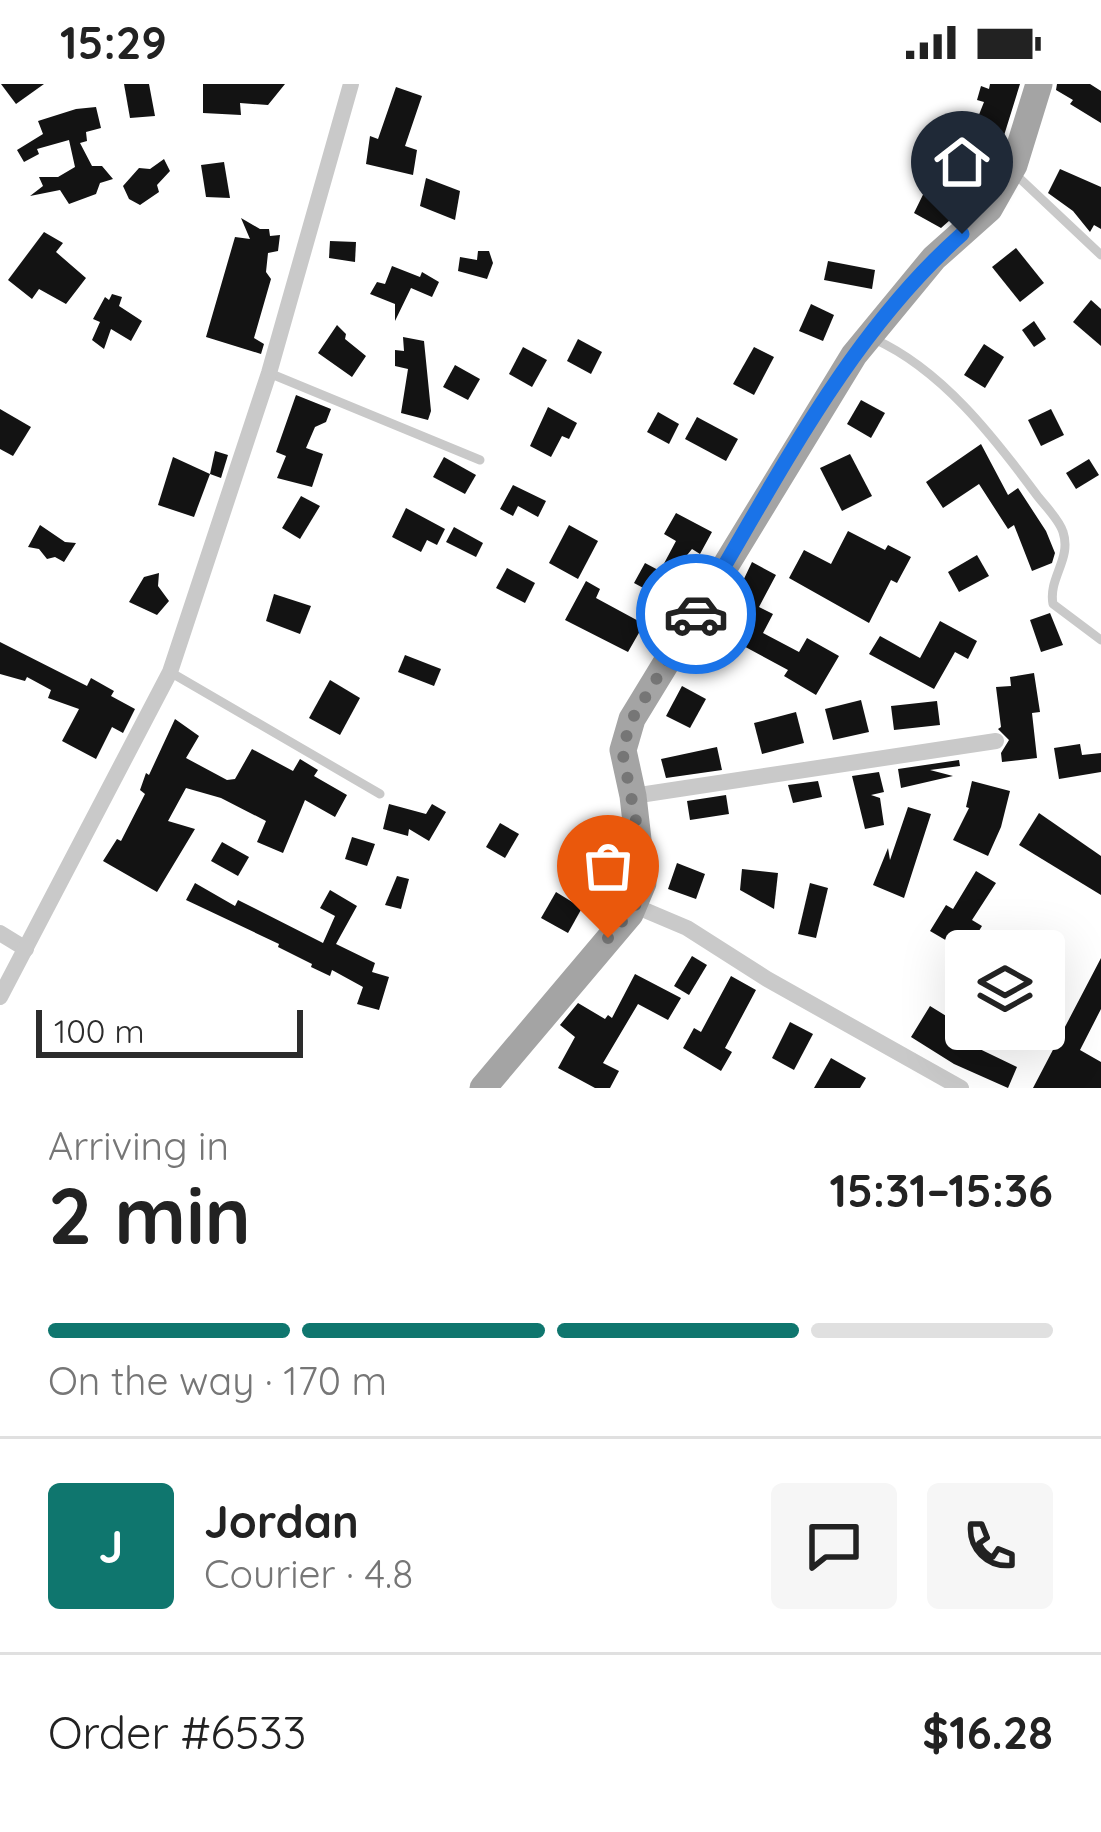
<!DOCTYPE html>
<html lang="en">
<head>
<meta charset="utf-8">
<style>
	body { margin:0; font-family:Quicksand,sans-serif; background:#f6f6f6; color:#222; height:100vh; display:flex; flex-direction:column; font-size:45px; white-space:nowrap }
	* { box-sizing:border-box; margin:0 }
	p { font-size:39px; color:#767676 }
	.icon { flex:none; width:66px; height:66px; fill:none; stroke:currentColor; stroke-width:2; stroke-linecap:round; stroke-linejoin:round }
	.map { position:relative; height:1004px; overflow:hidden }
	.panel { display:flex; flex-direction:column; background:#fff; flex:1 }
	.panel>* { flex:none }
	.controls { position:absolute; left:945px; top:846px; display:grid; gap:24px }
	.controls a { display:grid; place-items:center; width:120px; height:120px; border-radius:12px; background:#fff; box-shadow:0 12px 48px #0002; font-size:60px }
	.scale { position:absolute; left:36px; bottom:30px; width:267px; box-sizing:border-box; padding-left:12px; border:6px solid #2c2c2c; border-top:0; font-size:33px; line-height:42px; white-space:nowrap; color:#2c2c2c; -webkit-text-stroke:9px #fff; paint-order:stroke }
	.pin { position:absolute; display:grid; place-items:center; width:102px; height:102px; color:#fff; margin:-123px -51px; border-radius:50% 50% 50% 0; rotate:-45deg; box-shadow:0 0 12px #0007 }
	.pin .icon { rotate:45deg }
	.courier { position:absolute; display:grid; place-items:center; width:120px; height:120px; margin:-60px; border:9px solid #1a73e8; border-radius:50%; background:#fff; color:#222; box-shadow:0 3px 15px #0007 }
	.summary em { font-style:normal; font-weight:700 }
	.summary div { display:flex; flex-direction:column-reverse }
	.summary { display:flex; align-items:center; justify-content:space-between; height:204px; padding:0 48px }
	h1 { font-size:78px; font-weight:700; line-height:90px }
	.bar { display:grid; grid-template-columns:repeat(4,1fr); gap:18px 12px; align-content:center; height:144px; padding:0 48px }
	.bar i { height:15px; border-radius:9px; background:#e0e0e0 }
	.bar .on { background:#0f766e }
	.bar p { grid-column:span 4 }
	.line { display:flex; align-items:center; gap:30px; padding:0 48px; border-top:3px solid #e0e0e0 }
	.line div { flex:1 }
	.round { display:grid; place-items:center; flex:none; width:126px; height:126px; border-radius:12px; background:#f6f6f6 }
	.status { display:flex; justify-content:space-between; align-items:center; height:84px; padding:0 60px; background:#fff; direction:ltr }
	.status svg { height:33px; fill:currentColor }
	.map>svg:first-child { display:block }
</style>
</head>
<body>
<div class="status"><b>15:29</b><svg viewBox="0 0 49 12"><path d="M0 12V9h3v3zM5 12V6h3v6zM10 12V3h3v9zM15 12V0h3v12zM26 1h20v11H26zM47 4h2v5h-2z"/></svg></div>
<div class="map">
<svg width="1101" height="1004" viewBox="0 0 1101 1004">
	<rect width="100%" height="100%" fill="#fff"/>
	<!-- building -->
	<g fill="#131313">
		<polygon points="1,0 44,0 16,20"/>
		<polygon points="124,0 149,0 155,32 130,34"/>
		<polygon points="203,0 285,0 268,21 240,19 241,31 203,29"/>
		<polygon points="990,0 1020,0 997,74 975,114 941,144 914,129 939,78 966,93 981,60 969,56 984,18 977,16 981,2 989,5"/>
		<polygon points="1057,0 1090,0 1101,7 1101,39 1070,20 1073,16 1056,6"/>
		<polygon points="396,3 422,12 405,62 417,66 413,91 366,80 370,52 378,55"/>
		<polygon points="96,23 101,44 86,48 87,57 80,59 92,82 102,82 113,95 100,99 96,110 69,120 60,106 30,112 43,102 39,93 58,93 75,83 69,56 37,65 39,70 24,78 17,66 43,50 38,37 76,25"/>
		<polygon points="164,75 170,87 157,101 159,108 140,121 129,115 123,102 139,84 150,85"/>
		<polygon points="224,78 230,114 206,113 201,81"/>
		<polygon points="1060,85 1101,103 1101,145 1094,141 1090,148 1073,127 1048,109"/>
		<polygon points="426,94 460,107 455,136 420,122"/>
		<polygon points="241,134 260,145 269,145 270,152 280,151 278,167 268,169 266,188 271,195 254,254 264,260 261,270 206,253 235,153 250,155"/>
		<polygon points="44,148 63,159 56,168 86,194 66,220 39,205 32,215 8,196"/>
		<polygon points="330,157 356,158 355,178 329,174"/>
		<polygon points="1016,164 1044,199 1020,218 992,183"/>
		<polygon points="478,167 489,167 493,179 487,195 458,187 460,173 477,176"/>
		<polygon points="828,177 875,186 872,205 824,196"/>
		<polygon points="392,182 420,193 422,188 439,198 432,213 411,204 395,237 395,220 370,210 377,198 385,200"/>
		<polygon points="112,210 122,213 119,222 142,237 131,257 111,245 104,265 92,256 100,238 93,235 105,213 109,216"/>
		<polygon points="1091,216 1101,225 1101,262 1073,238"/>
		<polygon points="811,220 834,231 823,257 799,247"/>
		<polygon points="1034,237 1046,255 1034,263 1022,246"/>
		<polygon points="337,241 346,250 345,255 366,272 352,293 318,269"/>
		<polygon points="403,253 424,257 431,327 428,336 401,329 408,285 395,282 395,266 404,267"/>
		<polygon points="578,255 602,268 591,290 567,277"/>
		<polygon points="984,260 1004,273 985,304 964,291"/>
		<polygon points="523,263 547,276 532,303 509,290"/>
		<polygon points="754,263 774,273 754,311 733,300"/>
		<polygon points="455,281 480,295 468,316 443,303"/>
		<polygon points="296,311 331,325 326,338 315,343 306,364 323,370 312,403 277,394 286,372 276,368"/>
		<polygon points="861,316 885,329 871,354 847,340"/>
		<polygon points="548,323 577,339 569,355 562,352 551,373 530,362"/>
		<polygon points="0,325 31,343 13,372 0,365"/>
		<polygon points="1051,325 1064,351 1041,362 1028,336"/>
		<polygon points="658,328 679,340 669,360 647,348"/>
		<polygon points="697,333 738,355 726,377 685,355"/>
		<polygon points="981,360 1008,411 1018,404 1046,447 1055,469 1052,479 1032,487 1014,441 1008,445 979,400 943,424 926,398"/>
		<polygon points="215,367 228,371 221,394 210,390"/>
		<polygon points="850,370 872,412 842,427 820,384"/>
		<polygon points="173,373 210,390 194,433 158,421"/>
		<polygon points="444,373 476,391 465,410 433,393"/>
		<polygon points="1089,375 1099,391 1076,405 1066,389"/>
		<polygon points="513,401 546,417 538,433 518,422 513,432 500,425"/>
		<polygon points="301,412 320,422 300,455 282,444"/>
		<polygon points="406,424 445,445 437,461 427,456 421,468 392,453"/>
		<polygon points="676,429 712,448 700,470 692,465 683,476 662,514 634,499 645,479 660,487 676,457 664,450"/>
		<polygon points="40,441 65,458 76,459 64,478 55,473 47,475 39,465 28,463"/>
		<polygon points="569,441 598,457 578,495 549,479"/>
		<polygon points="454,443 483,459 476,473 446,458"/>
		<polygon points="848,447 885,466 888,461 911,473 897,499 891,496 869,539 789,494 804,466 831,480"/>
		<polygon points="977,471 989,492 959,508 948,488"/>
		<polygon points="752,478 776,491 759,523 773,530 763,549 799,568 807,554 839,572 816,611 784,592 788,586 738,559 740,553 721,543"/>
		<polygon points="507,484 535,499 525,519 496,504"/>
		<polygon points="159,489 158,502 169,517 157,531 129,518 144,493"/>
		<polygon points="586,497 600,505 596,514 644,540 628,568 565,536"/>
		<polygon points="274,510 311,522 300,550 266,537"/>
		<polygon points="1050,529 1063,561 1041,568 1030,536"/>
		<polygon points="940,537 977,557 968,575 955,568 934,605 869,570 880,552 920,574"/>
		<polygon points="0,558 87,602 91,594 114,607 111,612 135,625 123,649 112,643 96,675 62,657 79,625 48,614 51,606 27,593 25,597 0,590"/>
		<polygon points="405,571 441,585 434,602 398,588"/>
		<polygon points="1034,589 1040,628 1032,629 1037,674 1002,678 1001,669 1009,656 998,645 1001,643 996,603 1011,602 1010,593"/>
		<polygon points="330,596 360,614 340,651 309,634"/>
		<polygon points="682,602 706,615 690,644 666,632"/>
		<polygon points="861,616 869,648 833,656 825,625"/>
		<polygon points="937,617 940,641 894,646 891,622"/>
		<polygon points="796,628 804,659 762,670 754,639"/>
		<polygon points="175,635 199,652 186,674 227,696 235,695 252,665 293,687 300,675 318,686 314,692 347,711 335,733 305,716 283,769 257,758 266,737 221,714 186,704 168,737 195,745 157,808 103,777 117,755 121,757 145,710 140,706 146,689 149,691"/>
		<polygon points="1080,660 1082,671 1101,669 1101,688 1059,695 1054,664"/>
		<polygon points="717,663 722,686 666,694 661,675"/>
		<polygon points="959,676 960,682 930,686 953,692 901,704 898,685"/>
		<polygon points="879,688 884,708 871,711 880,714 884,741 865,745 852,692"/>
		<polygon points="818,697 822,713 793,719 788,701"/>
		<polygon points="972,697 1010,707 1001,743 988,772 953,756 969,724 966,723"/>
		<polygon points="726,711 729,730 690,736 687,717"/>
		<polygon points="389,720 426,730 432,720 446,728 429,757 409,745 408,752 383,745"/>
		<polygon points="908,723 931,730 904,814 873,801 888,764 890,776"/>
		<polygon points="1039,729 1101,772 1101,811 1019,761"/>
		<polygon points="500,739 519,750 505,774 486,763"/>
		<polygon points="352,753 375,760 367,782 345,775"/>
		<polygon points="222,758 249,773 238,792 211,777"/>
		<polygon points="677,779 705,790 696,815 668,805"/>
		<polygon points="742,785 778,789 774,825 740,806"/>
		<polygon points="976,787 996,799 972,836 982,842 966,868 930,847 946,821 953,825"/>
		<polygon points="397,792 409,795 401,825 385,821"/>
		<polygon points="195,799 235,822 238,816 323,859 335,832 320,824 330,806 357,822 336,860 375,879 372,888 389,893 379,926 357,920 363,903 332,886 330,892 311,883 312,880 278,863 279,860 186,816"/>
		<polygon points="810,799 828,804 816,854 798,850"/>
		<polygon points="556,808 582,824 568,849 541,834"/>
		<polygon points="692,872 707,881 689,911 674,902"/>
		<polygon points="1101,874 1101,925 1080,966 1101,978 1101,1004 1033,1004"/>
		<polygon points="635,890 681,914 668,936 638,920 603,979 619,987 610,1004 595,1004 558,984 575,953 560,941 578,919 605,935 608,931 612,934"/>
		<polygon points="731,892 756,906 725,964 732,968 721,987 683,964 694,944 701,948"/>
		<polygon points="930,922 969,946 963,957 1017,983 1008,1004 954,980 911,953"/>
		<polygon points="790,938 813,950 794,986 772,974"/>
		<polygon points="831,974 866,994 860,1004 814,1004"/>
	</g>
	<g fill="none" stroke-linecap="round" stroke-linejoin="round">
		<!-- service -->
		<g stroke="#c9c9c9" stroke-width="9">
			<polyline points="1015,90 1101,171"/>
			<path d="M874 255C941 285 993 352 1036 410 1044 421 1059 435 1063 448 1072 475 1048 494 1053 520L1101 556"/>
			<polyline points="269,289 480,376"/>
			<polyline points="170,588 380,710"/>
		</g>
		<!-- minor -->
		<g stroke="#c9c9c9" stroke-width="16">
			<polyline points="633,712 996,657"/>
			<polyline points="635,822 687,844 767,895 961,1004"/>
			<polyline points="0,849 26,865"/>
			<polyline points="0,913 170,588 269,289 351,0"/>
		</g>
		<!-- primary -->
		<polyline stroke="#a4a4a4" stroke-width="27" points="483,1004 630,830 643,799 633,712 623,666 632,635 854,271 934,174 989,125 1014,81 1039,0"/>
	</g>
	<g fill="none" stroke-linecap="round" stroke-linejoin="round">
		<!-- done -->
		<polyline stroke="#767676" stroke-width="12" stroke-dasharray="0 21.6" points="608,854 635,822 643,799 642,768 622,666 632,635 696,530"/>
		<!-- route -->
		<path stroke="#1a73e8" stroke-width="15" d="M696 530C775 399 846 253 962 150"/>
	</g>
</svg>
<div class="controls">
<a><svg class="icon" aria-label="layers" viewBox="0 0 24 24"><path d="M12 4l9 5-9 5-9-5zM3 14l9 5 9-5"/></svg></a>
</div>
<div class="scale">100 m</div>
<div class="pin" style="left:608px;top:854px;background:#ea580c"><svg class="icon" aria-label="bag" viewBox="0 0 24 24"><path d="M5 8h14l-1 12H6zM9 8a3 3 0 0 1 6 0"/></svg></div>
<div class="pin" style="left:962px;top:150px;background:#1f2937"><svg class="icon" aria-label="home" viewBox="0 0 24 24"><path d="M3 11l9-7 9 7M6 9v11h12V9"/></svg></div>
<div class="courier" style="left:696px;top:530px"><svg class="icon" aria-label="car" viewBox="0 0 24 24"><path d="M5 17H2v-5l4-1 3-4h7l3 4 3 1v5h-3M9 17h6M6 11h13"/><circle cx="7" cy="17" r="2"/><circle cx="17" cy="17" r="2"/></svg></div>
</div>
<section class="panel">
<div class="summary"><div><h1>2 min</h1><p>Arriving in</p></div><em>15:31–15:36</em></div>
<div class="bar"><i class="on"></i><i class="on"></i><i class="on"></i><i></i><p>On the way · 170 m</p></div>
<div class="line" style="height:216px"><b class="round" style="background:#0f766e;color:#fff">J</b><div><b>Jordan</b><p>Courier · 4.8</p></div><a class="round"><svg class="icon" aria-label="chat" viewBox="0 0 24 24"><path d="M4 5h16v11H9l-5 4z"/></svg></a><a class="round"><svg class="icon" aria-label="phone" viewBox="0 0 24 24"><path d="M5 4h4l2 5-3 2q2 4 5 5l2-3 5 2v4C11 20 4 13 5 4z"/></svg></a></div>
<div class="line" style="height:156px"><div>Order #6533</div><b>$16.28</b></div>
</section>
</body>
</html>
